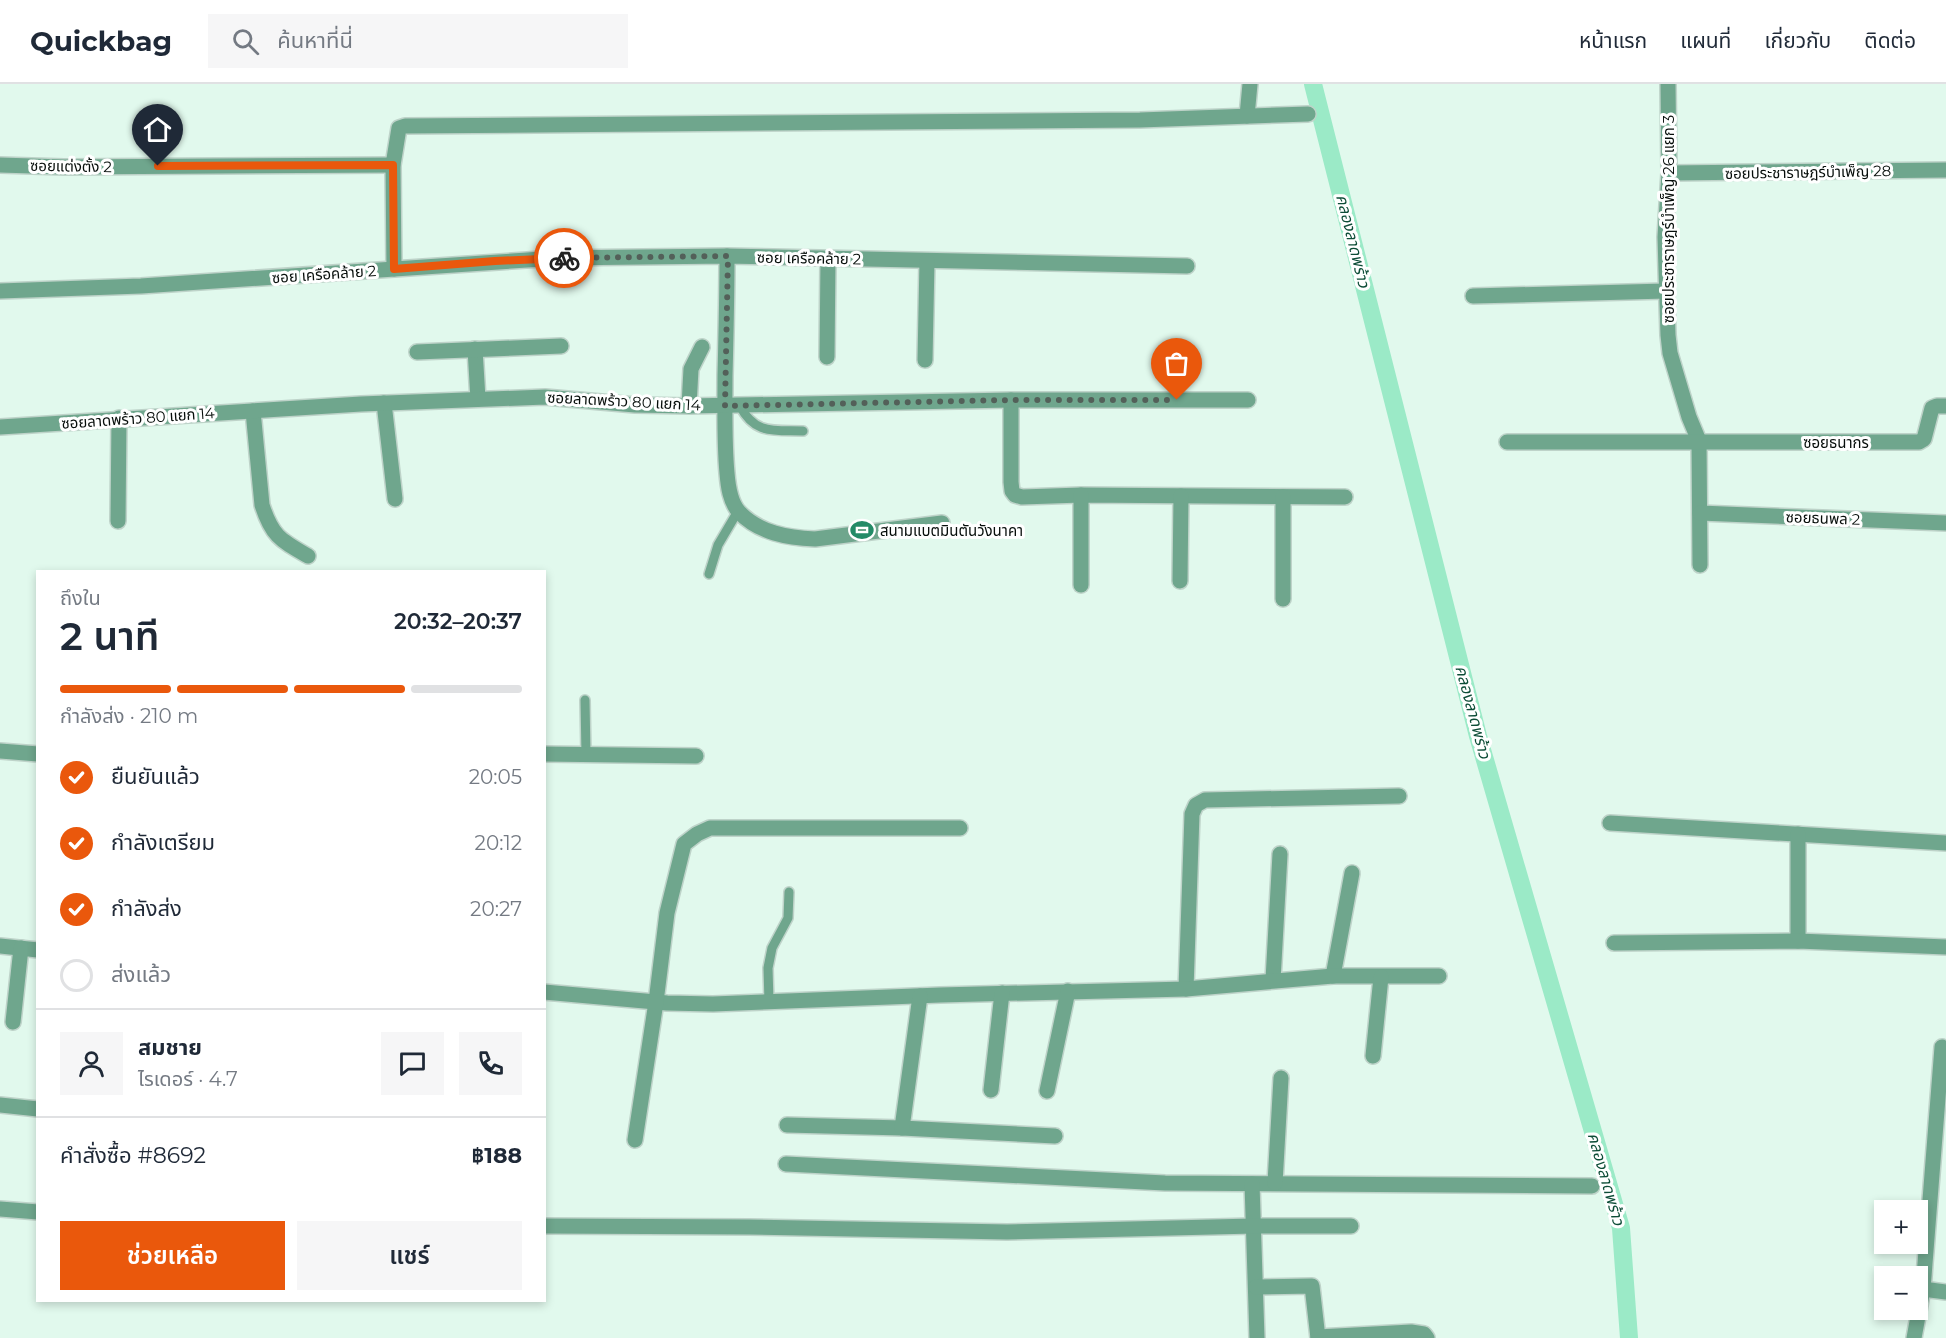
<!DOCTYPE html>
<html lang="th">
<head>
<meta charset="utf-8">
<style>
	body { margin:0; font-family:Montserrat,"Noto Sans Thai",sans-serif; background:#f6f6f7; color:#1f2937; height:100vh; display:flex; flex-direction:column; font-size:22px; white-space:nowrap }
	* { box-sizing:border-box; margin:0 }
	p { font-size:20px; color:#747a83 }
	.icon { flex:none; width:33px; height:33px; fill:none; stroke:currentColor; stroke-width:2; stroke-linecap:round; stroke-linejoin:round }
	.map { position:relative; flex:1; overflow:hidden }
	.sheet { position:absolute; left:36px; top:486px; width:510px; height:732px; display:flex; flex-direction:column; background:#fff; border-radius:0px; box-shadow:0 3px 9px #0003 }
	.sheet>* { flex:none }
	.fabs { position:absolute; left:1874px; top:1116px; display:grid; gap:12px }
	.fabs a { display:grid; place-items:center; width:54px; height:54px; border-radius:0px; background:#fff; box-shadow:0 3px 9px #0003; font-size:30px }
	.pin { position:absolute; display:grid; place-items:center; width:51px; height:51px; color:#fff; margin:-62px -26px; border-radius:50% 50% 50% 0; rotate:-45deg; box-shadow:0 0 6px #0007 }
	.pin .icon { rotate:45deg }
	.courier { position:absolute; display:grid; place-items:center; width:60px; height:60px; margin:-30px; border:4px solid #ea580c; border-radius:50%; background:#fff; color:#222; box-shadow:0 2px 8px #0007 }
	.overview em { font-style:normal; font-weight:600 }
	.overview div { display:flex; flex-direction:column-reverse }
	.overview { display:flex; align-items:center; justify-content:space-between; height:102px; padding:0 24px }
	h1 { font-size:39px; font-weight:600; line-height:45px }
	.bar { display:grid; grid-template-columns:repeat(4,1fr); gap:9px 6px; align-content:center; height:72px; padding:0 24px }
	.bar i { height:8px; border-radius:4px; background:#e0e1e3 }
	.bar .current { background:#ea580c }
	.bar p { grid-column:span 4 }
	.line { display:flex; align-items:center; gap:15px; padding:0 24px; border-top:2px solid #e0e1e3 }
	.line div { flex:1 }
	.round { display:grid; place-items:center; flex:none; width:63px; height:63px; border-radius:0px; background:#f6f6f7 }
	ol { padding:0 24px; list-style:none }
	li { display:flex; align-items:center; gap:18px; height:66px }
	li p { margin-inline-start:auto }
	li .icon { padding:6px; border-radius:50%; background:#ea580c; color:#fff; stroke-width:4 }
	li:last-child { color:#747a83 }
	li i { width:33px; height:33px; border:3px solid #e0e1e3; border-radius:50% }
	.button { display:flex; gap:12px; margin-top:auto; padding:12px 24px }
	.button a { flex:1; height:69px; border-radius:0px; background:#ea580c; color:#fff; font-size:24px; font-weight:600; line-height:69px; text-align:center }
	.button a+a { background:#f6f6f7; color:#1f2937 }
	header { display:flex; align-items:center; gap:36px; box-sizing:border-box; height:84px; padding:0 30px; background:#fff; border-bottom:2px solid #e0e1e3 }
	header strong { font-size:28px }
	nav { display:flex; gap:33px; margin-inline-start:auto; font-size:21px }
	.search { width:420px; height:54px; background:#f6f6f7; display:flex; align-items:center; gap:15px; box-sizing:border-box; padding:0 21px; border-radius:0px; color:#747a83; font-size:22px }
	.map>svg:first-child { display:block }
</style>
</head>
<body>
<header>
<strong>Quickbag</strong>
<div class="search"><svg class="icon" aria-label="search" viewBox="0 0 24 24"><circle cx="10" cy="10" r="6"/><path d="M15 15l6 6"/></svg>ค้นหาที่นี่</div>
<nav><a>หน้าแรก</a><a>แผนที่</a><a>เกี่ยวกับ</a><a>ติดต่อ</a></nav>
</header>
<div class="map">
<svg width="1946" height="1254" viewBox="0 0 1946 1254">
	<rect width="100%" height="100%" fill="#e1f9ed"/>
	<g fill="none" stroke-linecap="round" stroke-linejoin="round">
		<!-- canal -->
		<polyline stroke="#9beac7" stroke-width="18" points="1313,0 1478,652 1621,1144 1629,1254"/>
		<!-- lane casing -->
		<g stroke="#bed3c9" stroke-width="12">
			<g id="lane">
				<path d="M740 322C755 351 774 346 803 347"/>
				<polyline points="709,490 718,461 738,427"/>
				<polyline points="585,616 586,671"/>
				<polyline points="769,918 768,884 772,864 788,834 789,808"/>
			</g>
		</g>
		<!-- street casing -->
		<g stroke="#bed3c9" stroke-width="18">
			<g id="street">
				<polyline points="1668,0 1669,89 1665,153 1668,251 1670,269 1689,333 1699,357 1700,481"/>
				<polyline points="1247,32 1250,0"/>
				<polyline points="0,81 64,83 393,81"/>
				<polyline points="1669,89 1946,86"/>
				<path d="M727 172C727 212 726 252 725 292 725 324 724 357 727 389 728 402 730 418 739 428 759 449 788 454 815 455L942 439"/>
				<polyline points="394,185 393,81 399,44 405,42 1140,36 1308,30"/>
				<polyline points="0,207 141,202 557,174 727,172 1187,182"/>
				<polyline points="1473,212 1666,207"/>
				<polyline points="475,265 478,315"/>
				<polyline points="417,268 561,262"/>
				<polyline points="827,273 828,175"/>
				<polyline points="925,276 927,177"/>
				<polyline points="1011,316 1011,398 1012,407 1015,411 1022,413 1081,411 1345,413"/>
				<polyline points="384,319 395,415"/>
				<polyline points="689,322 691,285 702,263"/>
				<path d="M253 327 262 421C272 452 280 456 308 472"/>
				<polyline points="0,343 361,320 545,313 635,321 689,322 1011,316 1248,316"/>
				<polyline points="1507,358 1919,358 1924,355 1932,324 1937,322 1946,322"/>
				<polyline points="1081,411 1081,501"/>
				<polyline points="1700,429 1946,439"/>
				<polyline points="118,437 119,334"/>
				<polyline points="1180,497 1181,412"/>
				<polyline points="1283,515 1283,413"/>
				<polyline points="0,667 38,670"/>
				<polyline points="544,670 696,672"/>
				<polyline points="1610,739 1946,759"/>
				<polyline points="1798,750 1798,857"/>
				<polyline points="1614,859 1798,857 1946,863"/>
				<polyline points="0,862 38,866"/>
				<polyline points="1333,892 1352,789"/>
				<polyline points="1273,896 1280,770"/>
				<polyline points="1186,905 1192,730 1196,721 1205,716 1399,712"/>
				<polyline points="544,908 667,919 713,920 940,911 1186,905 1333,892 1439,892"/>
				<polyline points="13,938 21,864"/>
				<polyline points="1373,972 1381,893"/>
				<polyline points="991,1006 1002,909"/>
				<polyline points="1047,1007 1068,907"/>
				<polyline points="0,1021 38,1025"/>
				<polyline points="787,1041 902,1044 1055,1052"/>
				<polyline points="902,1044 920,912"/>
				<polyline points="635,1056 656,918 667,829 684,760 697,750 710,744 960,744"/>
				<polyline points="786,1080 1165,1099 1592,1102"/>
				<polyline points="1275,1099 1281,994"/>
				<polyline points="1252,1100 1257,1254"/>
				<polyline points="0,1125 38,1128"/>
				<polyline points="544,1142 749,1143 1007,1148 1254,1142 1351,1142"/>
				<polyline points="1256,1203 1312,1202 1318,1254"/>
				<polyline points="1923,1205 1946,1208"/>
				<polyline points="1318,1253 1411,1248 1424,1250 1427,1254"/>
				<polyline points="1914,1254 1923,1205 1942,963"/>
			</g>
		</g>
		<!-- lane -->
		<use href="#lane" stroke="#6fa68d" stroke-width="9"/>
		<!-- street -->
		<use href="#street" stroke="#6fa68d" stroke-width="15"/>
	</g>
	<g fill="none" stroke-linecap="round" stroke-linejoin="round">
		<!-- done -->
		<polyline stroke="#536059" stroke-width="6" stroke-dasharray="0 10.8" points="564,174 728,172 725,322 1011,316 1177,316"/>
		<!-- route -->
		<polyline stroke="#ea580c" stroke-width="8" points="158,82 393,81 394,185 495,177 564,174"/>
	</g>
	<!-- icons -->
	<defs>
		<g id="stadium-bare" transform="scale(1.8)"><path d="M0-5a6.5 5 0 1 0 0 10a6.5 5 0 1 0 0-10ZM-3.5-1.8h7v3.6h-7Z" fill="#248b67" stroke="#fff" stroke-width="2.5" paint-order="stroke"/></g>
	</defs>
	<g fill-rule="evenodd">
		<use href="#stadium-bare" x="862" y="446"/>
	</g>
	<g text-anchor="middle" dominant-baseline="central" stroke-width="6" stroke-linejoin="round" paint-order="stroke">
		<!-- street labels -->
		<g font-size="15" fill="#060d0a" stroke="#fff">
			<text transform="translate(71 82) rotate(1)">ซอยแต่งตั้ง 2</text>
			<text transform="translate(1808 88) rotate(-1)">ซอยประชาราษฎร์บำเพ็ญ 28</text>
			<text transform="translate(1668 135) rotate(-90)">ซอยประชาราษฎร์บำเพ็ญ 26 แยก 3</text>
			<text transform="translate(809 174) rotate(1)">ซอย เครือคล้าย 2</text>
			<text transform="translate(324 190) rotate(-4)">ซอย เครือคล้าย 2</text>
			<text transform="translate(624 317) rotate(3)">ซอยลาดพร้าว 80 แยก 14</text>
			<text transform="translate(138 334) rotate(-4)">ซอยลาดพร้าว 80 แยก 14</text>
			<text x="1836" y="358">ซอยธนากร</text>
			<text transform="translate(1823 434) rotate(2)">ซอยธนพล 2</text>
		</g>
		<!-- poi labels -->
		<g font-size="15" fill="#060d0a" stroke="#fff" text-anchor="start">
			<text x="880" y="446">สนามแบตมินตันวังนาคา</text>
		</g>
		<!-- water labels -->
		<g font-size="16" font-style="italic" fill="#0d4d37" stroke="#fff">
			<text transform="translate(1353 157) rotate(76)">คลองลาดพร้าว</text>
			<text transform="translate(1473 628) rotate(75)">คลองลาดพร้าว</text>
			<text transform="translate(1606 1095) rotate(74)">คลองลาดพร้าว</text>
		</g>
	</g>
</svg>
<div class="fabs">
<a>+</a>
<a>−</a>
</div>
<div class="pin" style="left:1177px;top:316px;background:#ea580c"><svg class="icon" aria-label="bag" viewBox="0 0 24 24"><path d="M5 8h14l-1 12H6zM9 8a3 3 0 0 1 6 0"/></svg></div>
<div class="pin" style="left:158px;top:82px;background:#1f2937"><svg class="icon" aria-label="home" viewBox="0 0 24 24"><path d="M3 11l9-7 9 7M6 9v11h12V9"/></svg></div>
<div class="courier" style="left:564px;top:174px"><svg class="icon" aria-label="bike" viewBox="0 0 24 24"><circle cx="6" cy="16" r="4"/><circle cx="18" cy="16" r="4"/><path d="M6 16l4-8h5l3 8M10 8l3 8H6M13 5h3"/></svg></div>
<section class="sheet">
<div class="overview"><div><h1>2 นาที</h1><p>ถึงใน</p></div><em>20:32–20:37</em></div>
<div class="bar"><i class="current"></i><i class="current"></i><i class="current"></i><i></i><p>กำลังส่ง · 210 m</p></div>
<ol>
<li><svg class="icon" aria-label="check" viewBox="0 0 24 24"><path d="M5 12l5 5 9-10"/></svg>ยืนยันแล้ว<p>20:05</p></li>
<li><svg class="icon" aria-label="check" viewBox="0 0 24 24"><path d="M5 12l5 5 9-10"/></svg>กำลังเตรียม<p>20:12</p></li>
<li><svg class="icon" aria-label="check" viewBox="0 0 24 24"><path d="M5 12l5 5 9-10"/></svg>กำลังส่ง<p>20:27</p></li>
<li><i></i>ส่งแล้ว</li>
</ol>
<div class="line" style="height:108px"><a class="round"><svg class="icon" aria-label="person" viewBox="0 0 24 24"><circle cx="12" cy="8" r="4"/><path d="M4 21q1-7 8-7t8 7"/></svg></a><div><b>สมชาย</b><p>ไรเดอร์ · 4.7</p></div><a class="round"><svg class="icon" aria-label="chat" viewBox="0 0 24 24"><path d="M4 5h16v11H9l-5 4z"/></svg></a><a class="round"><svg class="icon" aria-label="phone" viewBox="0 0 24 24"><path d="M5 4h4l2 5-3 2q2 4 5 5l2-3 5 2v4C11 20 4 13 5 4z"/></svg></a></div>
<div class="line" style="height:78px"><div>คำสั่งซื้อ #8692</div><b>฿188</b></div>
<div class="button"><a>ช่วยเหลือ</a><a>แชร์</a></div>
</section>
</div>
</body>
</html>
